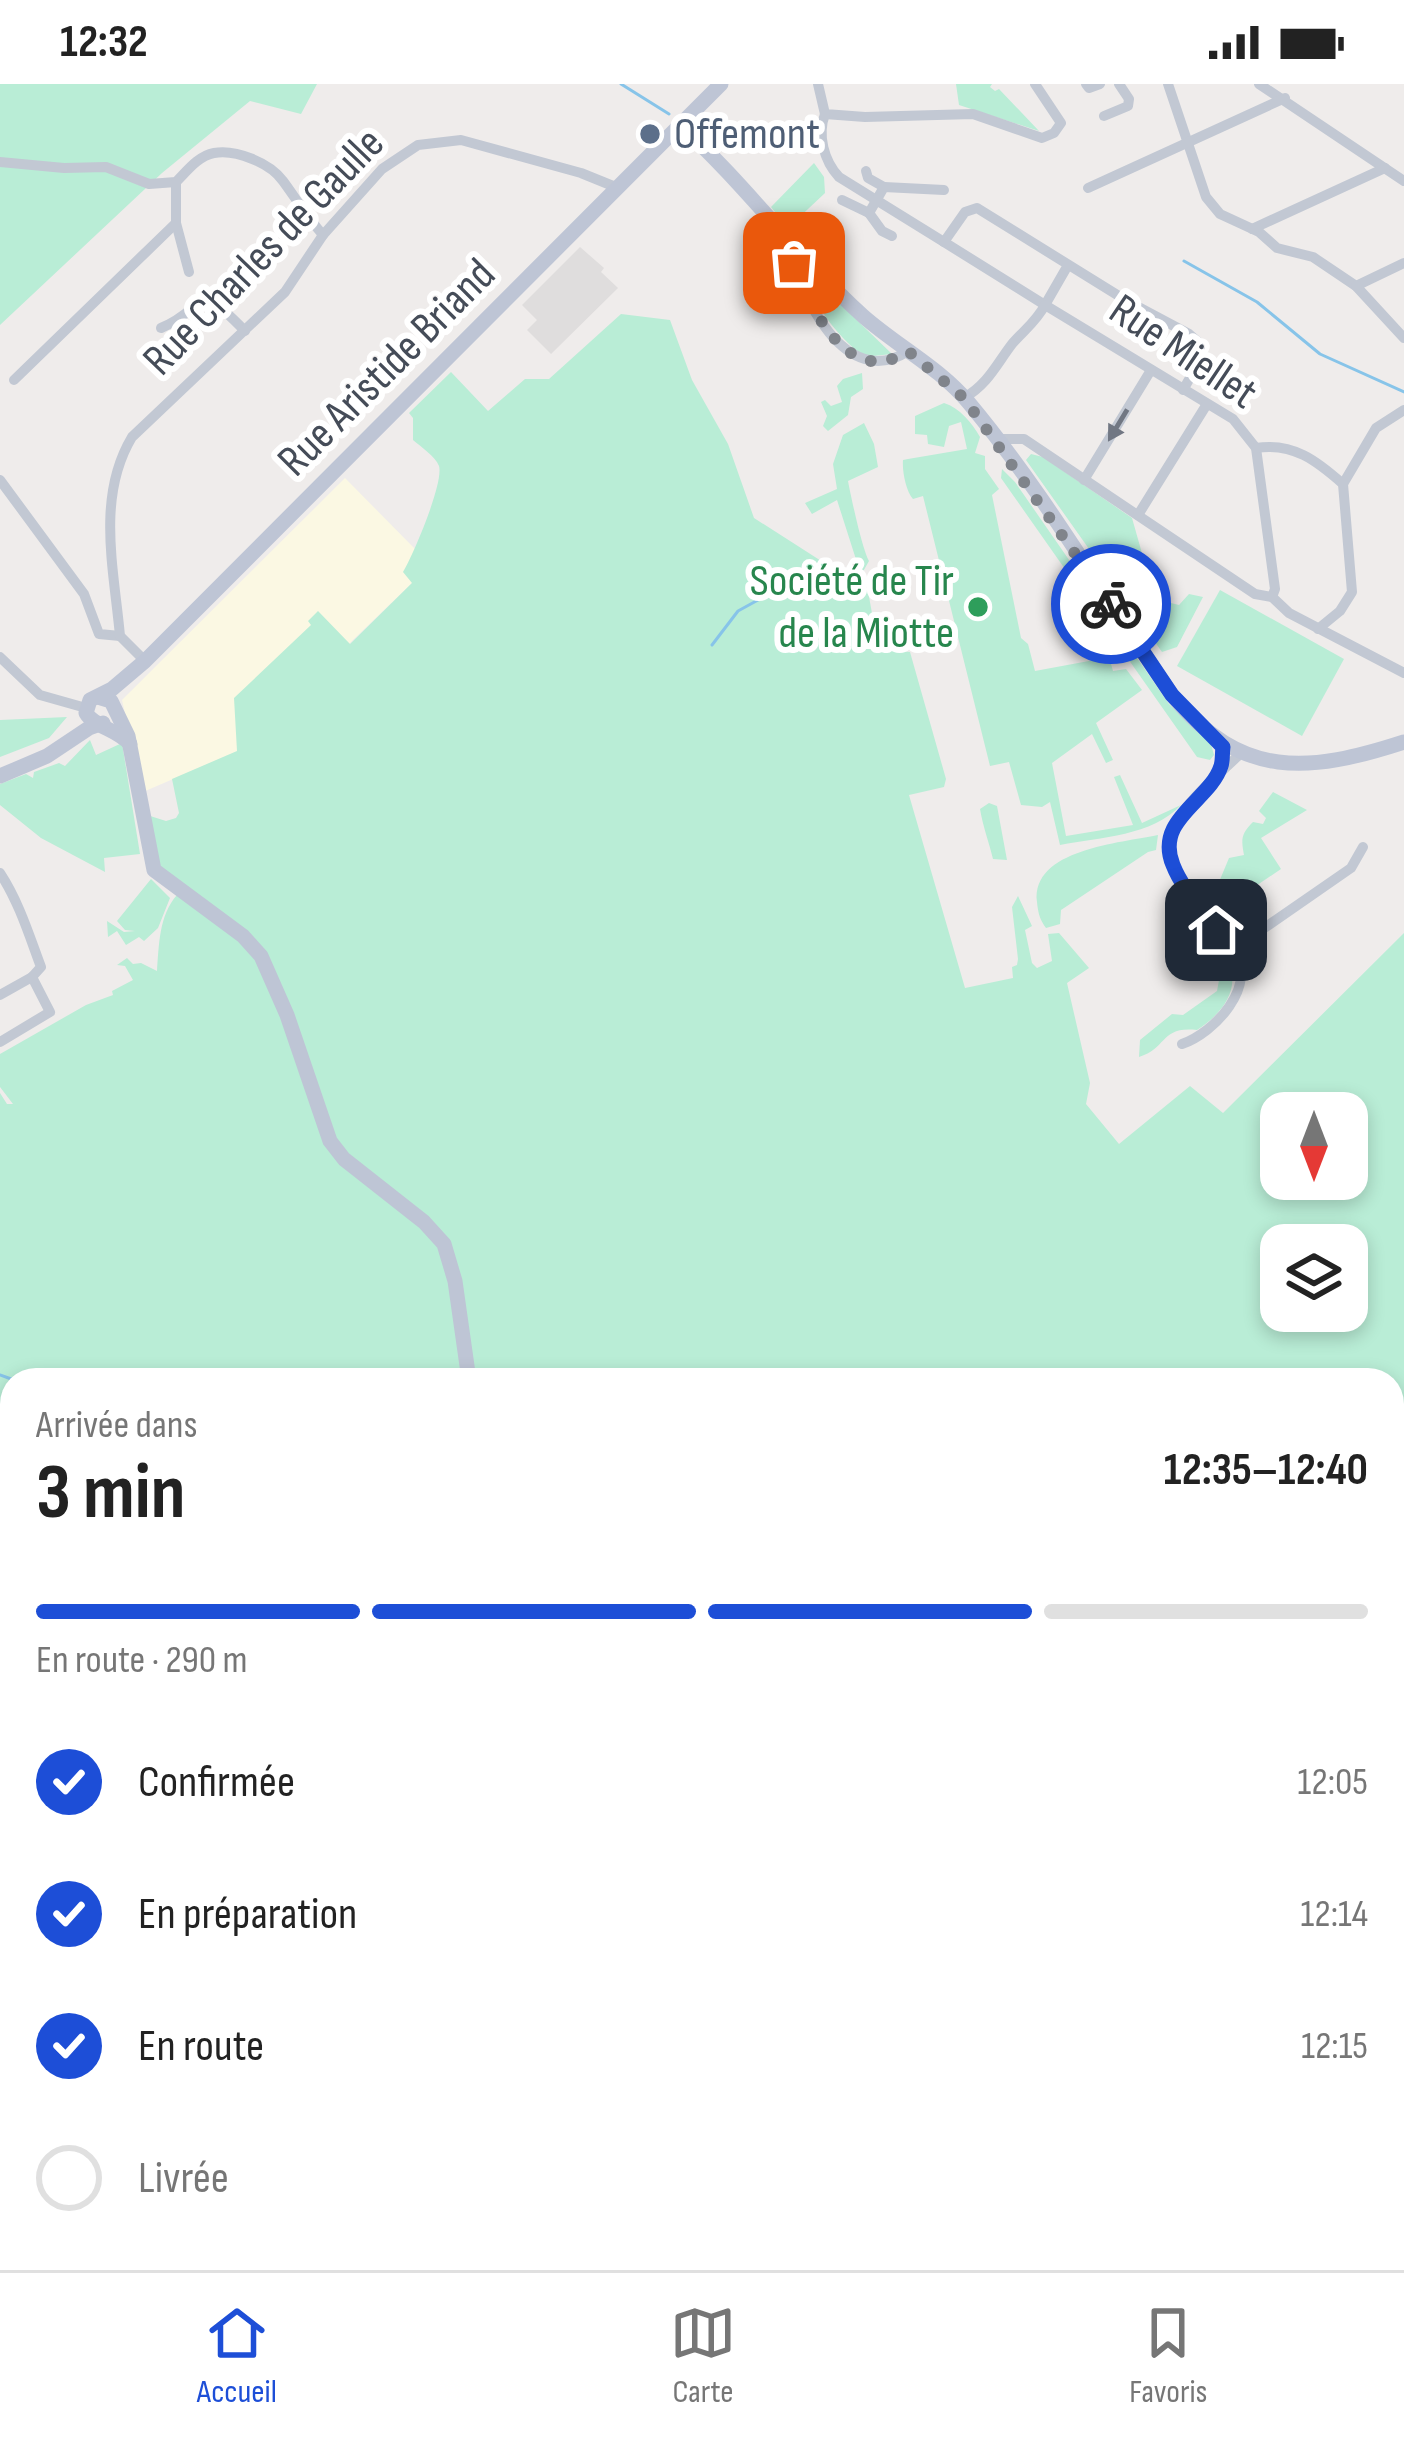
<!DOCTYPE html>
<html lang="fr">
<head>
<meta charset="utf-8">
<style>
	body { margin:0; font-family:"Sofia Sans Condensed",sans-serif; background:#f6f6f6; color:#222; height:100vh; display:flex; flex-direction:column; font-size:45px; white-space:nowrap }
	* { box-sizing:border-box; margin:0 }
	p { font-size:39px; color:#767676 }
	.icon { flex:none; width:66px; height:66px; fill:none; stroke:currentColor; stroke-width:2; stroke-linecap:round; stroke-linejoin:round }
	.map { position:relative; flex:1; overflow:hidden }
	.side { position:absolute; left:0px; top:1284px; width:1404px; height:903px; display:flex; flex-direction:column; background:#fff; border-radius:36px 36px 0 0; box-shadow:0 6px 18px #0003 }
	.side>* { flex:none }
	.needle { width:78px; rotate:180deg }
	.fabs { position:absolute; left:1260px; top:1008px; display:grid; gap:24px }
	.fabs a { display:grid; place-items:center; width:108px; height:108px; border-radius:24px; background:#fff; box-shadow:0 6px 18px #0003; font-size:60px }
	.pin { position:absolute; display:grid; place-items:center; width:102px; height:102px; color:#fff; margin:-51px; border-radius:24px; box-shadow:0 6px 18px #0006 }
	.courier { position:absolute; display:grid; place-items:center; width:120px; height:120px; margin:-60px; border:9px solid #1d4ed7; border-radius:50%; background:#fff; color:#222; box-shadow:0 3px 15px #0007 }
	.head em { font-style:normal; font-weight:700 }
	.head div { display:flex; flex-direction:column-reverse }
	.head { display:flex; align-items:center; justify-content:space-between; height:204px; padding:0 36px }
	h1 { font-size:78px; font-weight:700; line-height:90px }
	.bar { display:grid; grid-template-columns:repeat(4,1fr); gap:18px 12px; align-content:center; height:144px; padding:0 36px }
	.bar i { height:15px; border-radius:9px; background:#e0e0e0 }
	.bar .active { background:#1d4ed7 }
	.bar p { grid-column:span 4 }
	ol { padding:0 36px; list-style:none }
	li { display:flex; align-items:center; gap:36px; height:132px }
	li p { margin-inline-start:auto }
	li .icon { padding:12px; border-radius:50%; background:#1d4ed7; color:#fff; stroke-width:4 }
	li:last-child { color:#767676 }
	li i { width:66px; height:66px; border:6px solid #e0e0e0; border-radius:50% }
	.status { display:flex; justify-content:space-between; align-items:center; height:84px; padding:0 60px; background:#fff; direction:ltr }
	.status svg { height:33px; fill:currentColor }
	.dock { display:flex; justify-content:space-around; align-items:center; height:168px; border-top:3px solid #e0e0e0; background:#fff; font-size:33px; color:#767676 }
	.dock a { display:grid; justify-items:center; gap:6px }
	.dock .active { color:#1d4ed7 }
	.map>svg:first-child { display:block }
</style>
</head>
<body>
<div class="status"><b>12:32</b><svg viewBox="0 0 49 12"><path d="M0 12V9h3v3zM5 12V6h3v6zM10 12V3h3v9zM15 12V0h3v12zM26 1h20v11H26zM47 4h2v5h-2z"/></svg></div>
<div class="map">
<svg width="1404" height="2186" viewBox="0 0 1404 2186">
	<rect width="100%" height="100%" fill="#efeceb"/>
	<!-- commercial -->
	<polygon fill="#fbf8e3" points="345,394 417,467 413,498 238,667 143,708 122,616"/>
	<!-- education -->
	<polygon fill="#dfdddd" points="580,163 604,184 601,188 618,204 551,270 527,246 537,236 522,221"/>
	<!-- green -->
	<g fill="#b9edd6" fill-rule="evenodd">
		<polygon points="0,0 317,0 301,30 250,17 162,89 0,241"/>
		<polygon points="956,0 992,0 990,3 995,7 999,5 1039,47 959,21"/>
		<polygon points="814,79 824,93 825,109 791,141 782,137 771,123"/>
		<path d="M806 187 892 270 864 273C837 252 811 219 806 187Z"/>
		<path d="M621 230 670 236 692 296 728 360 754 434 868 507 875 546 900 567 910 568 946 695 944 703 909 711 965 904 1013 894 1012 883 1017 881 1018 875 1012 823 1018 812 1032 842 1025 846 1032 879 1037 884 1052 877 1048 850 1059 849 1089 884 1067 899 1090 999 1086 1020 1119 1060 1190 1002 1223 1029 1404 849V2186H492L495 2175H1392V1296H157C140 1281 130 1281 113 1296H12V2175H479L476 2186H0V1009L7 1020H13L0 1003V970L86 921 113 911 112 907 133 896 125 882 117 881 127 874 133 880 141 879 157 887C159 861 159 831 177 811L155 779 147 731 166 737 176 734 179 729 172 695 237 667 234 614 311 541 308 537 318 527 350 560 412 499 403 488C412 474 444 399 439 382 435 372 421 363 413 356V334L409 329 451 288 488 327 525 295H549ZM1281 1029H1347V1095H1281ZM1281 1161H1347V1227H1281Z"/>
		<polygon points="862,289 863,305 851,313 848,331 828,347 823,342 827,332 821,318 825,316 831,322 842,318 837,302 843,295"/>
		<path d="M944 319C960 324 972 339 980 353L975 369 985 372V385L999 405 992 411 1021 554 1028 560 1035 587 1105 574 1104 562 1108 559 1115 571 1109 573 1113 587 1126 585 1142 606 1096 639 1113 676 1106 679 1092 650 1052 679 1066 752 1133 741 1114 693 1120 691 1142 739 1181 721C1152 752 1101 753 1060 761L1050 718 1042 723 1021 721 1009 678 990 682 923 412 913 415C906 407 902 387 903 376L908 375 967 365 961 338 949 342 944 363 928 360 927 351 915 350V332Z"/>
		<path d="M864 339 874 360 878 383 848 397C851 413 862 464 869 477L861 491 837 416 812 430 805 419 837 405 833 380 843 351Z"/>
		<polygon points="1031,370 1043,373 1132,434 1155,515 1179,521 1189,510 1203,513 1177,563 1162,568 1026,376"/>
		<polygon points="1002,385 1015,398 1169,620 1211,660 1214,671 1210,676 1197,673 1001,394"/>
		<polygon points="1220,506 1344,575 1302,652 1177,582"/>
		<polygon points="67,633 49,654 0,673 0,636"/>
		<polygon points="90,656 96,671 122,659 140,770 104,774 105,788 41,754 0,721 0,700 26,690 33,694 34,688 59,679 65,682"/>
		<path d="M1273 708 1307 726 1261 754 1281 785 1216 829 1209 826 1203 812 1219 798 1229 774 1244 771C1241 755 1241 750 1253 738L1263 740 1266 734 1259 727Z"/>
		<path d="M989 719 997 722 1007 776 993 775C989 758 983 743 980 725Z"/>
		<path d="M1158 751 1156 766 1148 768 1061 826 1060 840 1046 844C1040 836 1038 829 1037 818 1031 765 1121 759 1158 751Z"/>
		<polygon points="151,795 170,814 158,844 144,857 139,853 126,861 117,847 108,853 107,837 124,848 135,847 125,846 117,837"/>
		<path d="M1217 860C1246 893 1231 924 1197 946 1160 942 1168 964 1139 973L1140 956 1172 930 1183 931 1217 907 1220 891 1227 882 1214 861Z"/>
	</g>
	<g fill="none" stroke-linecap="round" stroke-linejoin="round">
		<!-- stream -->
		<g stroke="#87c4e9" stroke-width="3">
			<polyline points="621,0 669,30"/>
			<polyline points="1184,177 1257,218 1320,270 1404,308"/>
			<polyline points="712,561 738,527 758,516 769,503"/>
			<polyline points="0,1291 14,1296"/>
			<polyline points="408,2175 408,2186"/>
			<polyline points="1191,2175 1193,2186"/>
			<polyline points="1196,2175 1229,2186"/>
		</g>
		<!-- street -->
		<g stroke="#c2c8d3" stroke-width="10">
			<polyline points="818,0 825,30 865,33 973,30 1042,54 1054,49 1061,39 1035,0"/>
			<polyline points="1086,0 1089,4 1100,0"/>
			<polyline points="1168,0 1206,113 1220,130 1259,148 1277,164 1313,173 1356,202 1404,254"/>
			<polyline points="1259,0 1404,97"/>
			<path d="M825 30C817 51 824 77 839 93L944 158"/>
			<polyline points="1104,32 1128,22 1129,15 1119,0"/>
			<path d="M0 78 64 84 106 83 149 100 176 98C187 87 198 72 214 69 236 65 270 79 283 97 297 116 307 133 323 151"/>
			<polyline points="866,87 868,94 884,103"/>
			<polyline points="1088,104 1285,14"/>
			<polyline points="842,116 869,129"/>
			<polyline points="176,139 189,188"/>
			<polyline points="1252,145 1385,84"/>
			<polyline points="892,152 882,147 869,129 884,103 944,106"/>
			<path d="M790 161C799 212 846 308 908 267"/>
			<polyline points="1068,181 1045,221 944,158 965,128 977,124 1127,217 1189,250 1197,257 1202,273 1183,306"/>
			<polyline points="1356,202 1404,179"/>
			<path d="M161 244C210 224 192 192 245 247"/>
			<polyline points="14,296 176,139 176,98"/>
			<path d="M964 314C988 300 996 281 1012 260 1024 246 1036 238 1045 221L1233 335 1256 364 1275 505 1272 513"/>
			<polyline points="998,355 1024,355 1255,510 1272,513 1289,529 1404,589"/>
			<path d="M1256 364C1293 358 1317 377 1343 400L1352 508 1340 527 1318 545"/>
			<polyline points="0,396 84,510 99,550 120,552"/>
			<polyline points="1084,396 1151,286"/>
			<polyline points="1343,400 1376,344 1404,326"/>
			<polyline points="1138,431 1207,320"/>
			<polyline points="0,573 40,611 86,624"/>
			<path d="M145 577 120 552C114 485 96 413 132 353L285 208 323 151 382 85 418 61 461 56 581 89 618 104"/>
			<path d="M0 789C19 818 29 851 41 883L32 893 0 911"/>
			<polyline points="1234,865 1351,784 1363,763"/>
			<polyline points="0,958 50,928 32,893"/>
			<path d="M1182 960C1214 949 1259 902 1234 865 1212 835 1164 797 1170 755 1174 726 1221 689 1241 669"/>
		</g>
		<!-- secondary -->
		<g stroke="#bec5d5" stroke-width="15">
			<path d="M680 41C746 101 797 172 863 232 897 262 940 284 969 319 1045 410 1105 515 1172 611 1241 696 1309 689 1404 658"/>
			<polyline points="98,613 111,617 128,652 154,786 243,852 261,872 287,931 330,1057 344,1075 424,1138 444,1160 455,1197 469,1296"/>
			<path d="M130 660C117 645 94 643 86 629L90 616 112 605 145 577 721 0"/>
			<polyline points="0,692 47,672 89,644 103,639"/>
			<polyline points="482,2186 483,2175"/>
		</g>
	</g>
	<!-- one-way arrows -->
	<defs><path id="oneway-solid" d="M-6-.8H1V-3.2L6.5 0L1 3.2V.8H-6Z" transform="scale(3)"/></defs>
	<use fill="#717783" href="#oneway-solid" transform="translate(1118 341) rotate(121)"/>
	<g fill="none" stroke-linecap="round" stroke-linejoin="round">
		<!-- done -->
		<path stroke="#80848b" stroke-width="12" stroke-dasharray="0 21.6" d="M794 179C811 226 849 306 908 267L964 314 1111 520"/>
		<!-- route -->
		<path stroke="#1d4ed7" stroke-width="15" d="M1111 520 1172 611 1223 663C1222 669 1223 676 1221 682 1210 717 1154 735 1173 781 1182 804 1202 826 1216 846"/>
	</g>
	<!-- markers -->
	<circle fill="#5c6f8a" stroke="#fff" stroke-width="4.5" cx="650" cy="50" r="12"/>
	<circle fill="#2e9e5b" stroke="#fff" stroke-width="4.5" cx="978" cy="523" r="12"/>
	<g text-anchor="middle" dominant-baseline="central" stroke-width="12" stroke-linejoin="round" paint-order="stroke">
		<!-- service labels -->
		<g font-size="45" fill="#4e5e75" stroke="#fff" text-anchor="start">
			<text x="674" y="50">Offemont</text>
		</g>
		<!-- street labels -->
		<g font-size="45" fill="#454c58" stroke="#fff">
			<text transform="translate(264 168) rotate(-46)">Rue Charles de Gaulle</text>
			<text transform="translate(1183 268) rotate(34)">Rue Miellet</text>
			<text transform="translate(387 284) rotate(-45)">Rue Aristide Briand</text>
		</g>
		<!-- leisure labels -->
		<g font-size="45" fill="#27864d" stroke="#fff" text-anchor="end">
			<text x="954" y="497">Société de Tir<tspan x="954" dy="52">de la Miotte</tspan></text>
		</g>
	</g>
</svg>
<div class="fabs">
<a><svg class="needle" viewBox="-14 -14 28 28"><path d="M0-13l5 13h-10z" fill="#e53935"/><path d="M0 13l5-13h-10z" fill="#767676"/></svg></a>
<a><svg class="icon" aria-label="layers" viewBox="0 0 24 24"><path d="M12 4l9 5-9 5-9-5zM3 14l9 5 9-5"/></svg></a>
</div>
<div class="pin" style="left:794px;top:179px;background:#ea580c"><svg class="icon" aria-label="bag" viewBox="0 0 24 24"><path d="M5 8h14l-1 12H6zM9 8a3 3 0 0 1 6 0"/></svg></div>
<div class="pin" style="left:1216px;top:846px;background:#1f2937"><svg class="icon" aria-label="home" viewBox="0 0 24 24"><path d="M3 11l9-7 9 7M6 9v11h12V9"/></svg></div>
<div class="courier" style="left:1111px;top:520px"><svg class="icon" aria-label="bike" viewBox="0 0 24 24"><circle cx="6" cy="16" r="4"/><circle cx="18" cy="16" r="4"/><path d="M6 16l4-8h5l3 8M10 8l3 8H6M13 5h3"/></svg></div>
<section class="side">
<div class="head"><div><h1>3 min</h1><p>Arrivée dans</p></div><em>12:35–12:40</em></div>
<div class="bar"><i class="active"></i><i class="active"></i><i class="active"></i><i></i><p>En route · 290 m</p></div>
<ol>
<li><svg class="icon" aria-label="check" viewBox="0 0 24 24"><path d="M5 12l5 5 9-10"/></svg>Confirmée<p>12:05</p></li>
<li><svg class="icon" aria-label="check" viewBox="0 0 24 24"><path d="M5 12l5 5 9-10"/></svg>En préparation<p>12:14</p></li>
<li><svg class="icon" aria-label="check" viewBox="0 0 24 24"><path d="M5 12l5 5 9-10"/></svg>En route<p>12:15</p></li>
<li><i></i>Livrée</li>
</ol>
</section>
</div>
<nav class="dock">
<a class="active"><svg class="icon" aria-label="home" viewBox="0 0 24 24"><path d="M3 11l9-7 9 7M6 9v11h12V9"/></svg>Accueil</a>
<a><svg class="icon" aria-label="map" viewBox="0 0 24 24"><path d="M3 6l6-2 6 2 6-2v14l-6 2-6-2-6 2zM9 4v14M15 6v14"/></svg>Carte</a>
<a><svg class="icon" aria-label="saved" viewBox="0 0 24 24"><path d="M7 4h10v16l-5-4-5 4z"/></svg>Favoris</a>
</nav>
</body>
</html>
